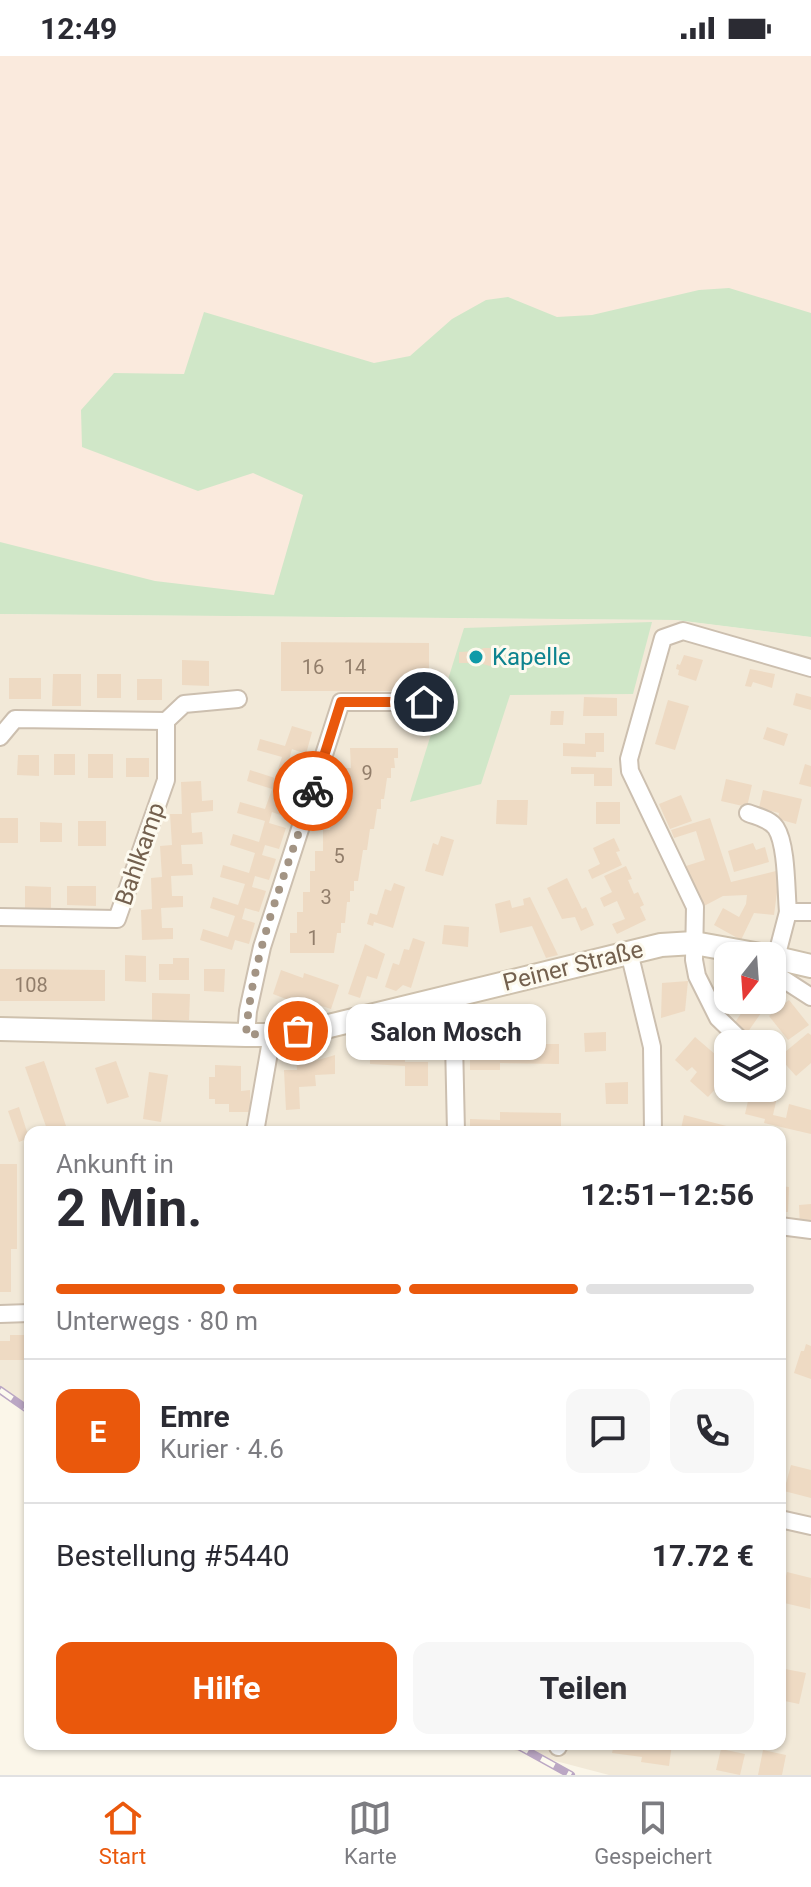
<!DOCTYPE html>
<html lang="de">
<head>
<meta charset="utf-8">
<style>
	body { margin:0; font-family:Roboto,sans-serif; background:#f7f7f7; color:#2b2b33; height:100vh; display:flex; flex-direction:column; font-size:30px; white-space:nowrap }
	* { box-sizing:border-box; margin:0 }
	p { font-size:26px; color:#7c7c81 }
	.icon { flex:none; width:44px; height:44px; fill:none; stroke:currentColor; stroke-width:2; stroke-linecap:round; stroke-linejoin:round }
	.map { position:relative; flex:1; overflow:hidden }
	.side { position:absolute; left:24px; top:1070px; width:762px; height:624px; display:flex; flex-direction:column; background:#fff; border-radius:16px; box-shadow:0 2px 6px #0004 }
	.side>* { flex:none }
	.needle { width:52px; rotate:197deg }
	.fabs { position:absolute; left:714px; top:886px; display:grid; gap:16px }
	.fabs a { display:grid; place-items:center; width:72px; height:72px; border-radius:16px; background:#fff; box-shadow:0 2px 6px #0004; font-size:40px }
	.pin { position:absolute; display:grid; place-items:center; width:68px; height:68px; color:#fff; margin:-34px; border:4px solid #fff; border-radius:50%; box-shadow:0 2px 8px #0007 }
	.courier { position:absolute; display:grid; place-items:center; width:80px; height:80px; margin:-40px; border:6px solid #ea580c; border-radius:50%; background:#fff; color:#222; box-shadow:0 2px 10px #0007 }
	.bubble { position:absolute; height:56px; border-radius:16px; background:#fff; box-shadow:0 2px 6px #0004; font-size:26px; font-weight:700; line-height:56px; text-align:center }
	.head em { font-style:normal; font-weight:700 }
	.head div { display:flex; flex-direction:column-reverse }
	.head { display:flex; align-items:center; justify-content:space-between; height:136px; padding:0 32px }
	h1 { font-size:52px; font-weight:700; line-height:60px }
	.bar { display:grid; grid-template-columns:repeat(4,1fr); gap:12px 8px; align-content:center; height:96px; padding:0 32px }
	.bar i { height:10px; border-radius:6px; background:#e1e1e2 }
	.bar .selected { background:#ea580c }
	.bar p { grid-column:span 4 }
	.line { display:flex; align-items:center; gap:20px; padding:0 32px; border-top:2px solid #e1e1e2 }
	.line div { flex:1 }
	.round { display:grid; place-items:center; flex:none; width:84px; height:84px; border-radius:16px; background:#f7f7f7 }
	.cta { display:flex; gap:16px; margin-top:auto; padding:16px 32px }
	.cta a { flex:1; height:92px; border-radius:16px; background:#ea580c; color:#fff; font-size:32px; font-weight:700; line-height:92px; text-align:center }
	.cta a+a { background:#f7f7f7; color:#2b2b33 }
	.status { display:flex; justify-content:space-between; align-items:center; height:56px; padding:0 40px; background:#fff; direction:ltr }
	.status svg { height:22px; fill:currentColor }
	.dock { display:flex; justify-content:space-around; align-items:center; height:112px; border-top:2px solid #e1e1e2; background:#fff; font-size:22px; color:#7c7c81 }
	.dock a { display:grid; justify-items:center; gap:4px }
	.dock .selected { color:#ea580c }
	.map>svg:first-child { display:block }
</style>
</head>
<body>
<div class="status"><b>12:49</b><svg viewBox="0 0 49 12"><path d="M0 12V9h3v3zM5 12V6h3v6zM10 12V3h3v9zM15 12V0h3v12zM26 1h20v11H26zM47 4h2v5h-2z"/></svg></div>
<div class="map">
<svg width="811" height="1719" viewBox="0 0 811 1719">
	<rect width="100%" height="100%" fill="#fbf6e9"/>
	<!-- residential -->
	<path fill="#f2e9d8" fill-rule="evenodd" d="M0 558 676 564 811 581V1719H609L491 1688H780V1076H30V1354L0 1333ZM728 900H772V944H728ZM728 988H772V1032H728Z"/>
	<!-- commercial -->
	<polygon fill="#faeadd" points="0,0 811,0 811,581 676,564 0,558"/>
	<!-- green -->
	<g fill="#d0e7c8">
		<polygon points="729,232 811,257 811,581 676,564 0,558 0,486 155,525 274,539 303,439 253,417 198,435 82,391 81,354 114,317 184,318 204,256 374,307 410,300 452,263 486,244 508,241 557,261 592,259 699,234"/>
		<polygon points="652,566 633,638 510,639 481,728 410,746 464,572"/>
	</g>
	<!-- building -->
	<g fill="#eedac3">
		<polygon points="281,586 429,587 429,635 281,635"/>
		<polygon points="483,592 490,592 493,596 493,606 490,610 479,607 459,607 459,596 480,595"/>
		<polygon points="684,599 703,604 696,625 678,619 679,614 676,613 677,608 680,609"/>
		<polygon points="182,604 209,605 209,630 182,629"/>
		<polygon points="750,613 775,618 772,632 753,626 751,631 745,630"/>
		<polygon points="53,618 81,618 81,650 52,650"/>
		<rect x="97" y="618" width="24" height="24"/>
		<rect x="9" y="622" width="32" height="21"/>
		<rect x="137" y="623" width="25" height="21"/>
		<polygon points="796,637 811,641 811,654 793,649"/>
		<polygon points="584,641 617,642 617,660 583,660"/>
		<polygon points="668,644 689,650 675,694 655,688"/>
		<polygon points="551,655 564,655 563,669 550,669"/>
		<polygon points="292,670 312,676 306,698 292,693 289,704 302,708 296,729 282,725 279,735 292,739 286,761 272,756 269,767 286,772 279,793 265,789 262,799 276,803 269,824 255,820 252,831 266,835 259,856 245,852 242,863 255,867 249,888 235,884 232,894 200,884 203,873 228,881 235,860 210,852 213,841 238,849 245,828 220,821 223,809 249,817 255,797 230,789 233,778 259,786 265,765 237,757 240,746 265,753 272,733 247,725 250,714 275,722 282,701 257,694 260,683 285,690"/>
		<polygon points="767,671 788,678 784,690 763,683"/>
		<polygon points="585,677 604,677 604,696 596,696 596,701 563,700 563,687 585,688"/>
		<polygon points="350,692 398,692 398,702 394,702 395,712 391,712 391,722 387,722 384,743 381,743 381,753 377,753 374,773 370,773 367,794 363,794 358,825 354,825 354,835 350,835 350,846 347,846 345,867 341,867 341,877 337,877 334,897 290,897 290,877 297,877 297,856 303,856 303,836 310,836 310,815 315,815 315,795 323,795 323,774 330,774 329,754 337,754 337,733 343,733 343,712 351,712"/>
		<rect x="54" y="698" width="21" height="21"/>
		<rect x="88" y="698" width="25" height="24"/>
		<polygon points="18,699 39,699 39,720 17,719"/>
		<rect x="126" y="702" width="23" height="19"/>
		<polygon points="805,708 811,710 811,731 799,728"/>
		<polygon points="571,711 612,712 612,730 594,730 594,718 571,718"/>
		<polygon points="726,723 752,729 747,751 721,745"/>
		<polygon points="201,725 202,745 213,744 213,755 191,757 192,777 202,776 203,788 181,789 182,808 192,808 193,819 171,820 172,840 183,840 183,851 161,852 162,872 173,872 173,883 142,884 141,854 152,853 151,822 162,821 160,790 172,789 170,758 182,758 181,726"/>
		<polygon points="763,734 802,743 796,768 778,763 779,757 759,752"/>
		<polygon points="681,739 692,765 670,773 659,748"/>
		<polygon points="497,744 528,744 527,769 496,768"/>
		<rect x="596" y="746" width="24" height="22"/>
		<rect x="0" y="762" width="18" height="25"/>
		<polygon points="710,762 731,826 780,814 774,859 754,857 741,884 714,869 723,852 739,861 746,848 747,839 723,840 704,850 686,810 705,804 696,775 674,782 671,774"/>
		<rect x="78" y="765" width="28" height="25"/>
		<polygon points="40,766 62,767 62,786 40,786"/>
		<polygon points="441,780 454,784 443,820 425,815 433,787 438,789"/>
		<polygon points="614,782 620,795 616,796 622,809 592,823 588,814 600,808 593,792"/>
		<polygon points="753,787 756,794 765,791 769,806 734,816 728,795"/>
		<polygon points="626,810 632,823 628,824 634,838 638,836 644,849 640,851 646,864 617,878 612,868 625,863 617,845 604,851 600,842 612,836 604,820"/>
		<polygon points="567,822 582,853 586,851 594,869 581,875 575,861 562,863 547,832"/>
		<polygon points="394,827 405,831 393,872 374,866 373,870 367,868 370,857 377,859 385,833 391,835"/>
		<polygon points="25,830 51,831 51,853 25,853"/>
		<polygon points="67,830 96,830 96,850 67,849"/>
		<polygon points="530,841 558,899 546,902 532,870 500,877 495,848 510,844 512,852 524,849 523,843"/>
		<polygon points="444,869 469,871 468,891 442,888"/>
		<polygon points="413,882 425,886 411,932 403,929 396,935 385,931 393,907 399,909 404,893 409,894"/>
		<polygon points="365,888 385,898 377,923 367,920 360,942 348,938"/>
		<polygon points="125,899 146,900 146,926 125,925"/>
		<polygon points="173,902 189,902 189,924 159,924 159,908 173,908"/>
		<polygon points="728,904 728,934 714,924"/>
		<polygon points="0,913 105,914 105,945 0,945"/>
		<polygon points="204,913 225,913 224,936 204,935"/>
		<polygon points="281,914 303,922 304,917 339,929 331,953 296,942 294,946 273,938"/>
		<polygon points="688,925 685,955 661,962 662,927"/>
		<polygon points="152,937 190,938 189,964 152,964"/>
		<polygon points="743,944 770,944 745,980 732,971 748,947"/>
		<polygon points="789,944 809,969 788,984 769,960"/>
		<polygon points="391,975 416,976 416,992 405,992 405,1006 428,1006 428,1030 405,1030 405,1010 370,1008 370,990 391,990"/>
		<polygon points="606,976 606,995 585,996 584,977"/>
		<polygon points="808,977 811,979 811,1007 796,1020 779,1001"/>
		<polygon points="695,981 716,999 723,992 728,997 728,1019 708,1041 690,1025 697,1016 692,1011 687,1015 675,1004"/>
		<polygon points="501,988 559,988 559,1008 500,1007 500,1014 470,1014 470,995 501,995"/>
		<polygon points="308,999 308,1007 335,999 335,1018 315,1019 316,1030 299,1031 300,1053 286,1054 284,1014 297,1014 296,1000"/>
		<polygon points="44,1005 49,1019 68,1076 48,1076 25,1011"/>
		<polygon points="116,1005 129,1041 107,1048 95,1012"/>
		<polygon points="215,1009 241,1010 241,1035 250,1034 250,1056 229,1056 229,1048 215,1048 215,1043 209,1043 209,1021 215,1021"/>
		<polygon points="149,1016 168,1019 161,1066 143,1063"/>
		<polygon points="772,1017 782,1019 773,1059 786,1062 789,1048 811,1054 811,1078 764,1067 765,1063 745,1058 751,1032 772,1032"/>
		<polygon points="628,1026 628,1048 606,1048 605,1027"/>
		<polygon points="19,1051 29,1082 19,1086 8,1055"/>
		<polygon points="500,1056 561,1057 561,1076 470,1076 470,1063 500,1064"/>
		<polygon points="684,1059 738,1073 737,1076 694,1076 681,1073"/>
		<polygon points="0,1108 17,1108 17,1193 11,1193 11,1236 0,1236"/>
		<polygon points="780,1130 789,1131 788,1156 780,1156"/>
		<polygon points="811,1148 811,1169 800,1170 799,1149"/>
		<polygon points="10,1279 27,1279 27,1304 0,1304 0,1285 10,1285"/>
		<polygon points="806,1288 811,1290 811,1323 794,1317 801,1295 804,1295"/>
		<polygon points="791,1409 811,1414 811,1442 784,1435"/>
		<polygon points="787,1516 811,1522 810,1553 780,1546"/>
		<polygon points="780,1612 806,1617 799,1648 780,1644"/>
		<polygon points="614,1688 672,1688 669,1710 641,1706 642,1701 612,1697"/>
		<polygon points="721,1693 745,1698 740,1719 716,1714"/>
		<polygon points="763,1694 786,1699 782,1719 758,1719"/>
	</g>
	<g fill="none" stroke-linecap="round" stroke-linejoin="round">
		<!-- minor casing -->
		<g stroke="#ccbfaf" stroke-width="20">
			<g id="minor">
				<polyline points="0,681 15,663 166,665 184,648 238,643"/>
				<path d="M748 757C758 761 770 763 776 772 787 789 786 835 788 856"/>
				<polyline points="811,856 788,856 776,902 780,921 811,941"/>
				<polyline points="0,861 117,863 166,724 166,665"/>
				<polyline points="629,896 652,991 653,1076"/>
				<polyline points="453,940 456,1076"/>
				<polyline points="246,979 248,955 262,891 341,646 424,646"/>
				<polyline points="745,988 718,962 697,920 694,904 695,851 630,715 629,703 663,582 683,575 811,612"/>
				<polyline points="255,1076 272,979"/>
				<polyline points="780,1170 811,1174"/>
				<polyline points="0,1258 30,1257"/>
				<polyline points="780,1463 811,1470"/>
				<polyline points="558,1691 559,1688"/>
			</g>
		</g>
		<!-- secondary casing -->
		<g stroke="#cec1ad" stroke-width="26">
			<g id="secondary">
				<polyline points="772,901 811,910"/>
				<polyline points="0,973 246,979 272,979 325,971 661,889 694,887 766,900"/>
			</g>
		</g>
		<!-- minor -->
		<use href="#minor" stroke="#fff" stroke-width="16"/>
		<!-- secondary -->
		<use href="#secondary" stroke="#fff" stroke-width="22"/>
		<!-- rail casing -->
		<g stroke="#bba7c4" stroke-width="8">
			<g id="rail">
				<polyline points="0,1334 30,1355"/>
				<polyline points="515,1688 571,1719"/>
			</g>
		</g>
		<!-- rail -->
		<use href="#rail" stroke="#fdfaef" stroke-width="5" stroke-dasharray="15" stroke-linecap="butt"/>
	</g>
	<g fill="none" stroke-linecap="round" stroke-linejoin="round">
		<!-- done -->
		<path stroke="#a39484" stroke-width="8" stroke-dasharray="0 14.4" d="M298 975 246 979C252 896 287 814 313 735"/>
		<!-- route -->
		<polyline stroke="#ea580c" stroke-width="10" points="313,735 341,646 424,646"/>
	</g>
	<!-- markers -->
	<circle fill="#0f9aa8" stroke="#fdfaef" stroke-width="3" cx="476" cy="601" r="8"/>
	<g text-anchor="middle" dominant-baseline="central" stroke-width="6" stroke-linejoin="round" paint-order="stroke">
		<!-- number labels -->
		<g font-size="20" fill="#927e6b">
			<text x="313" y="611">16</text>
			<text x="355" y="611">14</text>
			<text x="367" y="717">9</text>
			<text x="339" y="800">5</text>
			<text x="326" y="841">3</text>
			<text x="313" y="882">1</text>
			<text x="31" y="929">108</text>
		</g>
		<!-- culture labels -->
		<g font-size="24" fill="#0d838f" stroke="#fdfaef" text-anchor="start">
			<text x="492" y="601">Kapelle</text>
		</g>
		<!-- street labels -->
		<g font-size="24" fill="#73604e" stroke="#fdfaef">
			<text transform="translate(140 798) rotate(-71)">Bahlkamp</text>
			<text transform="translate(573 910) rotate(-14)">Peiner Straße</text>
		</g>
	</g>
</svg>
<div class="fabs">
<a><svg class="needle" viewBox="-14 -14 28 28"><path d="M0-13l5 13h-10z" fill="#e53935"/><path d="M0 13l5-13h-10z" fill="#7c7c81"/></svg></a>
<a><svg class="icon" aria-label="layers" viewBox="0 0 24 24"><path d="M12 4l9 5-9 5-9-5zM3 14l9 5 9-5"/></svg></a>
</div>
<div class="pin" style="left:298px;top:975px;background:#ea580c"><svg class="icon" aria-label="bag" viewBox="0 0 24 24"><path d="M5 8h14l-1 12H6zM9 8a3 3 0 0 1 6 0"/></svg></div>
<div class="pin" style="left:424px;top:646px;background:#1f2937"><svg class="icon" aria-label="home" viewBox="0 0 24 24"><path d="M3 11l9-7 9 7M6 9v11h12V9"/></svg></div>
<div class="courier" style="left:313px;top:735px"><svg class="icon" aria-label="bike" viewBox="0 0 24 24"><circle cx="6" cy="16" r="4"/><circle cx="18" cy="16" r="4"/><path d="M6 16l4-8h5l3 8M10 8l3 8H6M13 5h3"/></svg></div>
<div class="bubble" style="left:346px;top:948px;width:200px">Salon Mosch</div>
<section class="side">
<div class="head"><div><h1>2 Min.</h1><p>Ankunft in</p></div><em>12:51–12:56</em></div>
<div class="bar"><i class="selected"></i><i class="selected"></i><i class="selected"></i><i></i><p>Unterwegs · 80 m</p></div>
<div class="line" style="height:144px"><b class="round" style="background:#ea580c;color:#fff">E</b><div><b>Emre</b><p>Kurier · 4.6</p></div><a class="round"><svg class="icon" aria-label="chat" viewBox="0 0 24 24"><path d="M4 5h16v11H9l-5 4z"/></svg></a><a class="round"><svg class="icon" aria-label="phone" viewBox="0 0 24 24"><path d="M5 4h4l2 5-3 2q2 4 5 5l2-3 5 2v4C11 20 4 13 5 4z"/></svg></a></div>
<div class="line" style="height:104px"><div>Bestellung #5440</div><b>17.72 €</b></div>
<div class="cta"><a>Hilfe</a><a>Teilen</a></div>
</section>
</div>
<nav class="dock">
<a class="selected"><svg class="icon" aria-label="home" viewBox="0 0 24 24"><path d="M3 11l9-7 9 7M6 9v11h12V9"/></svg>Start</a>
<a><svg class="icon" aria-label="map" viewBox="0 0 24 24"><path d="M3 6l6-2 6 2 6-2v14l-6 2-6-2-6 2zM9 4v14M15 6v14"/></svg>Karte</a>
<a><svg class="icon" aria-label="saved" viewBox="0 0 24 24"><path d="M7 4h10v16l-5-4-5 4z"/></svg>Gespeichert</a>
</nav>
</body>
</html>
